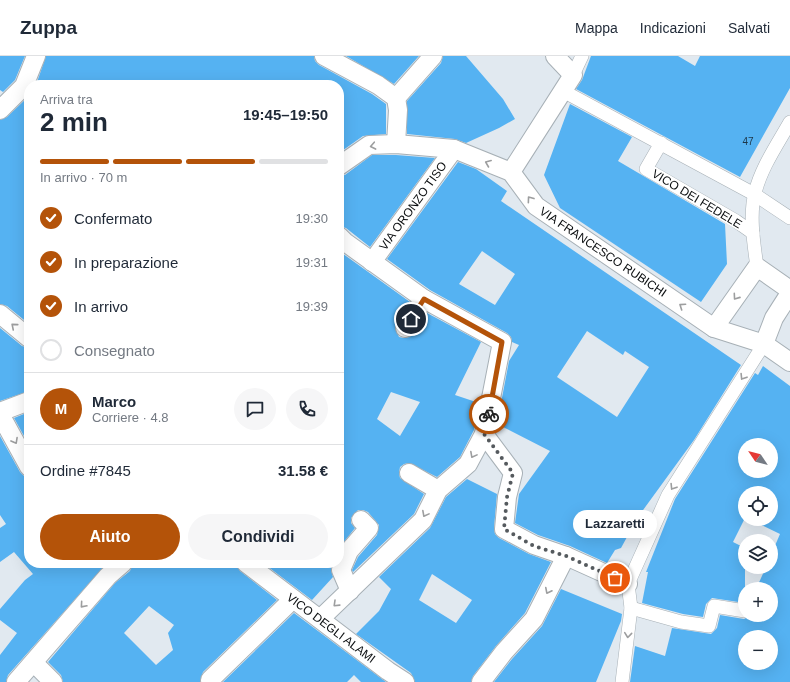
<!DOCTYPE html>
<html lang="it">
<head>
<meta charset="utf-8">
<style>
	body { margin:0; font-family:Helvetica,sans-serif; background:#f6f6f7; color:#1f2937; height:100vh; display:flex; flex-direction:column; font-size:15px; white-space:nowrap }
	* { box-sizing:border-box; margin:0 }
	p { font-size:13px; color:#747a83 }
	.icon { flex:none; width:22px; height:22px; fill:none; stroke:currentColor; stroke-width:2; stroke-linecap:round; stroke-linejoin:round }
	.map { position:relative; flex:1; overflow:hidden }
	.side { position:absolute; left:24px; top:24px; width:320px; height:488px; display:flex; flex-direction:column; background:#fff; border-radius:16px; box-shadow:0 4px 16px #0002 }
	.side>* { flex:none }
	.needle { width:26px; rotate:305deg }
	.tools { position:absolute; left:738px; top:382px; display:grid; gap:8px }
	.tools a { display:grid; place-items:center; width:40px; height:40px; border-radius:50%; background:#fff; box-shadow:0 4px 16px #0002; font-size:20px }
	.pin { position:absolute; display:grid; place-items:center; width:34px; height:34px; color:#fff; margin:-17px; border:2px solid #fff; border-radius:50%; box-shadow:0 1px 4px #0007 }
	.courier { position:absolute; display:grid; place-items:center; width:40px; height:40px; margin:-20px; border:3px solid #b45309; border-radius:50%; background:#fff; color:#222; box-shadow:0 1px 5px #0007 }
	.bubble { position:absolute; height:28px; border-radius:14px; background:#fff; box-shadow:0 4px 16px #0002; font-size:13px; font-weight:700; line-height:28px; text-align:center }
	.summary em { font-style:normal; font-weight:700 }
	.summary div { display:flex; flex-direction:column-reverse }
	.summary { display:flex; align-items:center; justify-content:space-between; height:68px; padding:0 16px }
	h1 { font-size:26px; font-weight:700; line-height:30px }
	.bar { display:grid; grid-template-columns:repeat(4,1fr); gap:6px 4px; align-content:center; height:48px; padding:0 16px }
	.bar i { height:5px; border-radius:3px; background:#e0e1e3 }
	.bar .on { background:#b45309 }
	.bar p { grid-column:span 4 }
	.line { display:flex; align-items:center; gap:10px; padding:0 16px; border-top:1px solid #e0e1e3 }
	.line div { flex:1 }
	.round { display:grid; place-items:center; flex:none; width:42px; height:42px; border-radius:21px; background:#f6f6f7 }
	ol { padding:0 16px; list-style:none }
	li { display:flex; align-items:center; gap:12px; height:44px }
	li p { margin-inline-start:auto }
	li .icon { padding:4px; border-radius:50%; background:#b45309; color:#fff; stroke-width:4 }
	li:last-child { color:#747a83 }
	li i { width:22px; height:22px; border:2px solid #e0e1e3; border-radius:50% }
	.button { display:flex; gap:8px; margin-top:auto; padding:8px 16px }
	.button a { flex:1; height:46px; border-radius:24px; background:#b45309; color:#fff; font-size:16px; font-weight:700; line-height:46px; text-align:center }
	.button a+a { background:#f6f6f7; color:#1f2937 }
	header { display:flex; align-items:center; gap:24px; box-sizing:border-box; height:56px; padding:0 20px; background:#fff; border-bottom:1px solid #e0e1e3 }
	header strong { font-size:19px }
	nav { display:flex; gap:22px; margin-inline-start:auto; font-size:14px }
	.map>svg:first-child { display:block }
</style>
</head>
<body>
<header>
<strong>Zuppa</strong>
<nav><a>Mappa</a><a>Indicazioni</a><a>Salvati</a></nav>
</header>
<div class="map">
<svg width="790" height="626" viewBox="0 0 790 626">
	<rect width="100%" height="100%" fill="#e1e9f0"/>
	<!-- building -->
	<g fill="#55b2f2" fill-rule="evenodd">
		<polygon points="0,0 25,0 15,24 3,36 0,34"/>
		<polygon points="46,0 314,0 315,5 319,9 372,38 386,48 386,78 363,80 339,97 339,29 36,29"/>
		<polygon points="346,0 419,0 394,28"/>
		<polygon points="443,0 466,0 503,43 515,63 499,72 466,87 455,83 407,78 407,45 441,7"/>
		<polygon points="591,0 678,0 695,10 700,0 790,0 790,32 740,121 576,33 582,24"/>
		<polygon points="29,40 29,268 7,250 0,248 0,64 7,61"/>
		<polygon points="570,48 632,81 618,105 725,168 727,208 701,246 560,152 544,119"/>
		<polygon points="372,99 396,99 435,102 370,191 346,172 339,170 339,120 345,119"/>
		<path d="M458 106 476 113 507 135 501 145 741 309 694 384 638 461 621 492 615 494 607 507 570 490 538 479 515 467 519 438 550 395 497 368 509 305 519 289 512 286 511 281 507 277 430 234 387 203ZM482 195 515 218 495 249 459 228ZM587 275 623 299 625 295 649 311 617 361 557 321Z"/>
		<path d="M339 195 410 246 395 271 399 281 404 282 410 281 427 257 481 286 455 339 479 347 474 374 460 401 437 421 409 407 404 408 400 411 399 417 400 422 424 438 414 458 353 516 352 514 358 501 377 479 379 469 368 456 363 454H358L351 462V467L355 472 339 492ZM391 336 420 346 400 380 377 363Z"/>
		<polygon points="0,272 22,290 29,292 29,335 0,345"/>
		<path d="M763 310 790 330V626H630L635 590 665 600 672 572 711 578 717 572 720 559 744 563 752 559H771V533H756L766 511H771V499L780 478 749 463H771V437H745V462L733 486 745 492V547L712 542 706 548 703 561 683 558 642 547 648 516H646L675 443 755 317 758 319ZM745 389H771V415H745ZM745 581H771V607H745Z"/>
		<polygon points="29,356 29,389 14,362"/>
		<polygon points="0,380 20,416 24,420 29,421 29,507 107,507 8,619 6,626 0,626 0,599 17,577 0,564 0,553 25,524 33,518 14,496 0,506 0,472 6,468 0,459"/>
		<path d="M467 423 497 438 494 472 495 478 499 482 529 498 551 506 525 557 496 590 473 620 471 626H415L411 617 356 578 379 555 391 533 379 521 430 472 446 441ZM432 518 472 544 456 567 419 544Z"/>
		<path d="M133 507H236L240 515 277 544 203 616 200 626H63L61 619 48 606 115 527 130 515ZM149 550 174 569 168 577 173 594 156 609 124 577Z"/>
		<polygon points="263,507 333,507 331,514 333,521 312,544"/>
		<polygon points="561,533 622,558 621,565 596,626 494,626 512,603 542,570"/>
		<polygon points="294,557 386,626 361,626 354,619 347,626 223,626"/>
	</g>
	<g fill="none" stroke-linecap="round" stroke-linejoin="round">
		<!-- pedestrian casing -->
		<g stroke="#a7b0b6" stroke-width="14">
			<g id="pedestrian">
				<polyline points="573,19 582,0"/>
				<polyline points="563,35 754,138 790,162"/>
				<polyline points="661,87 646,113 736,165 753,177"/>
				<path d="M757 211C754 189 749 159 755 137 761 112 777 89 790 66"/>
				<polyline points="631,552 681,566 709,570 714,550 745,555"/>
				<polyline points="622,626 631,552 628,528 668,439 764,288"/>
			</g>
		</g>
		<!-- minor casing -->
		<g stroke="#a7b0b6" stroke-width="20">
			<g id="minor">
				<polyline points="324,0 378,29 396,42 398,54 396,88"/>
				<polyline points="396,42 433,0"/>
				<polyline points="0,54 24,30 36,0"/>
				<polyline points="339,110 369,89 396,88 454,93 511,116 536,150 714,272 764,288 790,306"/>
				<polyline points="511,116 573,19 555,0"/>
				<polyline points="339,180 345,186 424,243 502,286 484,378 513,417 507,441 504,473 534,489 566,500 628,528"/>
				<polyline points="372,206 454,93"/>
				<polyline points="0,258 29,282"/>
				<polyline points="405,272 424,243"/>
				<polyline points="714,272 757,211 790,234"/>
				<polyline points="764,288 774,262 790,237"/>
				<polyline points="0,356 29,345"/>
				<polyline points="0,358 29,411"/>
				<polyline points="409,417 438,434"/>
				<polyline points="246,507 388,615 405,626"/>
				<polyline points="350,535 341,514 349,495 369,472 361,464"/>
				<polyline points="320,563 423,464 438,434 468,408 484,378"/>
				<polyline points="34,607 53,626"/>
				<polyline points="210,624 293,543"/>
				<polyline points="16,626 108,520 123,507"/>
				<polyline points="481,626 504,596 534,563 566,500"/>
			</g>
		</g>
		<!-- pedestrian -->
		<use href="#pedestrian" stroke="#fff" stroke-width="13"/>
		<!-- minor -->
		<use href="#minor" stroke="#fff" stroke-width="18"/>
	</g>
	<!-- one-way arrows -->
	<defs><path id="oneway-chevron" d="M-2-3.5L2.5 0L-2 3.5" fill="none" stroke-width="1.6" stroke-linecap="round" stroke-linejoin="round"/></defs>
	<g stroke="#9d9e9f">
		<use href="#oneway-chevron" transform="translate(373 90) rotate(169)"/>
		<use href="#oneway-chevron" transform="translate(488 107) rotate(-158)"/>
		<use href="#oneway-chevron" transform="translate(530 143) rotate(-126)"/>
		<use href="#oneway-chevron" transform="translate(736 241) rotate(125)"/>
		<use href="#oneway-chevron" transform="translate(682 250) rotate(-146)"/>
		<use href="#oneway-chevron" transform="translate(14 270) rotate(-140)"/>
		<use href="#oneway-chevron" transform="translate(743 321) rotate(122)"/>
		<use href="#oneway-chevron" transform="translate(15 385) rotate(61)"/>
		<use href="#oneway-chevron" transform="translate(473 399) rotate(118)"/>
		<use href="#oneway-chevron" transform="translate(673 431) rotate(122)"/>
		<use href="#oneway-chevron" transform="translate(425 458) rotate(118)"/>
		<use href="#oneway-chevron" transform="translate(548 535) rotate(117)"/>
		<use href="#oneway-chevron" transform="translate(336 548) rotate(136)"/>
		<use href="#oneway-chevron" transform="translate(83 549) rotate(131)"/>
		<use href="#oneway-chevron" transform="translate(628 579) rotate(96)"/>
	</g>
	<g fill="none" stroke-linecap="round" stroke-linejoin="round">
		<!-- done -->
		<polyline stroke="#555a5e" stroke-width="4" stroke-dasharray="0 7.2" points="489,358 484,378 513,417 507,441 504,473 534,490 566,500 615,522"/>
		<!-- route -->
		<polyline stroke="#b45309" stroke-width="5" points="411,263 424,243 502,286 489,358"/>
	</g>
	<g text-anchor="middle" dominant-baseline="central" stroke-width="3.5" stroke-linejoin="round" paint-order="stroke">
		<!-- number labels -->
		<g font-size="10" fill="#1d3648">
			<text x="748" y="85">47</text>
		</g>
		<!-- street labels -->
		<g font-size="12" fill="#0a0d0f" stroke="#fff">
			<text transform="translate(697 143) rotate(31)">VICO DEI FEDELE</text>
			<text transform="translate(413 150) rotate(-54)">VIA ORONZO TISO</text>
			<text transform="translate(603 196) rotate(34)">VIA FRANCESCO RUBICHI</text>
			<text transform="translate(331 572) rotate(37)">VICO DEGLI ALAMI</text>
		</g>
	</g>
</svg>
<div class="tools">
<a><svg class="needle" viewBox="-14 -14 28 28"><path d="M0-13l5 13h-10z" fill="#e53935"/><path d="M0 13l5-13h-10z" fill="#747a83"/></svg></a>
<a><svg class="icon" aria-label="locate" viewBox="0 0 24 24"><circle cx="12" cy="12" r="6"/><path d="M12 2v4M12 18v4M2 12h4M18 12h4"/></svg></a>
<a><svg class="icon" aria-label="layers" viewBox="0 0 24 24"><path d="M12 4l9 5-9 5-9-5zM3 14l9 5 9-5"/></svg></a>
<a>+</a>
<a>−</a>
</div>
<div class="pin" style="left:615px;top:522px;background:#ea580c"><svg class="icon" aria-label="bag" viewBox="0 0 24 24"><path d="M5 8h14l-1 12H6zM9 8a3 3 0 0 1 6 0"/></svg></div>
<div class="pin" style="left:411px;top:263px;background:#1f2937"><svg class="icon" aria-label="home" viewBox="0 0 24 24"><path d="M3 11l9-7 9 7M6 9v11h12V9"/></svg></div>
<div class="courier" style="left:489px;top:358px"><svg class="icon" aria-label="bike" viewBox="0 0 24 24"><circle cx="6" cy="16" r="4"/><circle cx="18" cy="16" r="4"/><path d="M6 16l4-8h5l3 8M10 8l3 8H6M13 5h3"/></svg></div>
<div class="bubble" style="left:573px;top:454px;width:84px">Lazzaretti</div>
<section class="side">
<div class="summary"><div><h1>2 min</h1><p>Arriva tra</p></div><em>19:45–19:50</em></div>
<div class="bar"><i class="on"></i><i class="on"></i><i class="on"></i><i></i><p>In arrivo · 70 m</p></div>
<ol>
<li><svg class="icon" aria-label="check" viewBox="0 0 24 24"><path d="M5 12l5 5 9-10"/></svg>Confermato<p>19:30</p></li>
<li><svg class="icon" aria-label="check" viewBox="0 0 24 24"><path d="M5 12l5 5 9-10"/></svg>In preparazione<p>19:31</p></li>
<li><svg class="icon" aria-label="check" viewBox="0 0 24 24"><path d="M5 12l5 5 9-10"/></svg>In arrivo<p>19:39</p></li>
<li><i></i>Consegnato</li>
</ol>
<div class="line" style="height:72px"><b class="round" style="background:#b45309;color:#fff">M</b><div><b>Marco</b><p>Corriere · 4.8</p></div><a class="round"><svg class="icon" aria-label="chat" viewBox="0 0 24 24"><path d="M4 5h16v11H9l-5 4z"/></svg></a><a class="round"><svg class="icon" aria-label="phone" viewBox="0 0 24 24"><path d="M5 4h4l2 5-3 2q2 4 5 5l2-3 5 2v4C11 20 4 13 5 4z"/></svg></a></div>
<div class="line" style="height:52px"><div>Ordine #7845</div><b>31.58 €</b></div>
<div class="button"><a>Aiuto</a><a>Condividi</a></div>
</section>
</div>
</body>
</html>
